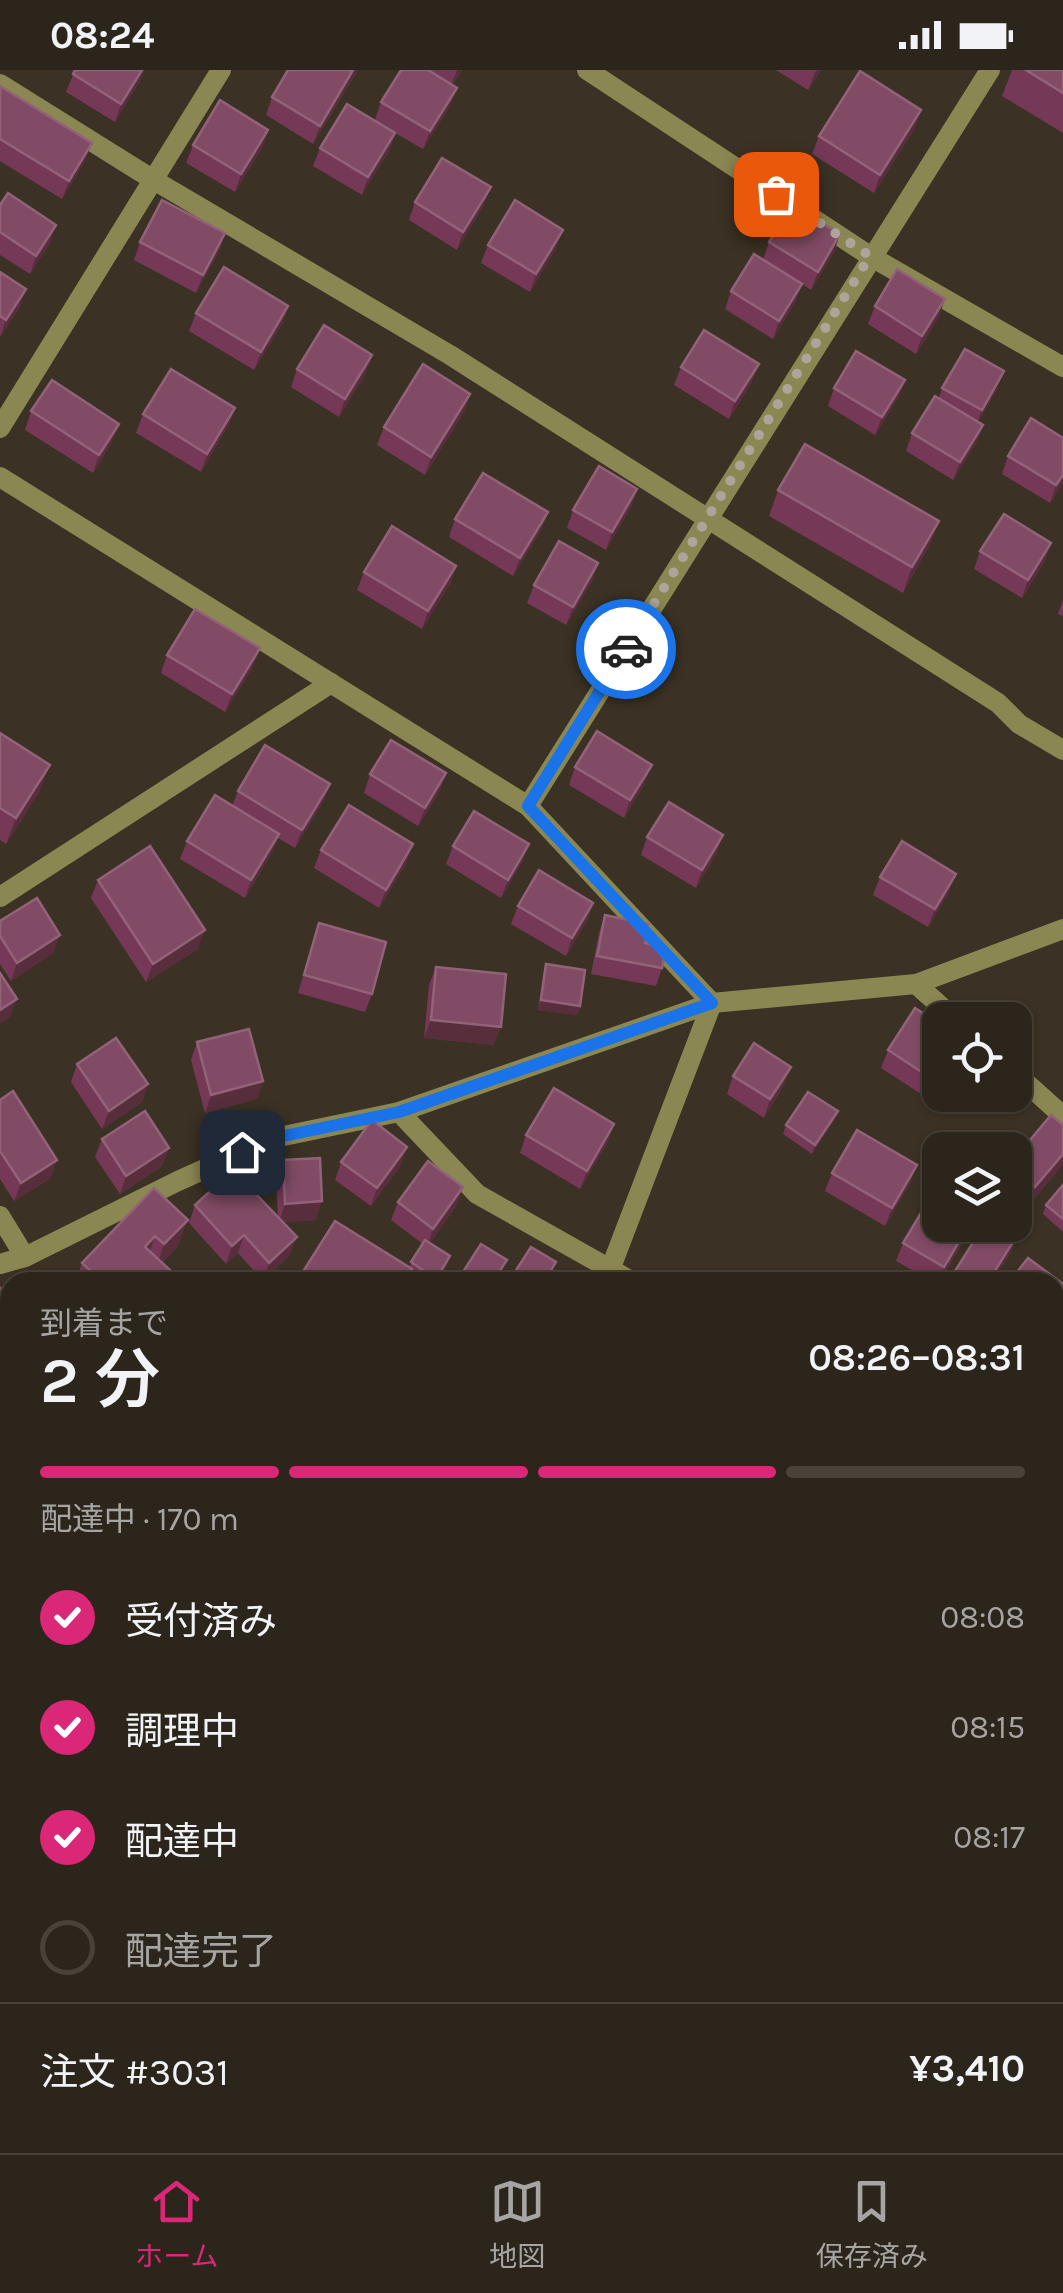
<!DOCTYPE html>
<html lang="ja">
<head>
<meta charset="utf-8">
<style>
	body { margin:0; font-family:Karla,"Noto Sans JP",sans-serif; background:#342d24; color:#f1f3f6; height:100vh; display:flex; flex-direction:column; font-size:38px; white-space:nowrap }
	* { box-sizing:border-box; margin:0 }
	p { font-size:32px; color:#a6a5a3 }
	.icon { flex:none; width:55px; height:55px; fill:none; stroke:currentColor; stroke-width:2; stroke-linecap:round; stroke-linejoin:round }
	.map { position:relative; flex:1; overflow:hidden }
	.panel { position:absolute; left:0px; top:1202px; width:1065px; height:882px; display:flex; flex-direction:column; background:#2c251b; border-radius:30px 30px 0 0; box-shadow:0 2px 8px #0004,0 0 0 2px #48423a }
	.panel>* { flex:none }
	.controls { position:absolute; left:922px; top:932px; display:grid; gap:20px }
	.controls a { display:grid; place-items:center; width:110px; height:110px; border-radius:20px; background:#2c251b; box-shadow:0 2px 8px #0004,0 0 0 2px #48423a; font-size:50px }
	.pin { position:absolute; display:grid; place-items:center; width:85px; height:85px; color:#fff; margin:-42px; border-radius:20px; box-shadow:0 5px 15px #0006 }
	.courier { position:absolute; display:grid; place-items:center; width:100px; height:100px; margin:-50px; border:8px solid #1a73e8; border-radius:50%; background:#fff; color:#222; box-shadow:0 2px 12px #0007 }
	.head em { font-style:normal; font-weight:600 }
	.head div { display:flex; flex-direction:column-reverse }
	.head { display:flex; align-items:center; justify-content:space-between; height:170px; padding:0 40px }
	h1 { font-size:65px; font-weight:600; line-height:75px }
	.bar { display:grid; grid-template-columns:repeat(4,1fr); gap:15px 10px; align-content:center; height:120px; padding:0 40px }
	.bar i { height:12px; border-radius:8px; background:#48423a }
	.bar .selected { background:#db2777 }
	.bar p { grid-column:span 4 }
	.line { display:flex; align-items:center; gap:25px; padding:0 40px; border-top:2px solid #48423a }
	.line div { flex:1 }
	ol { padding:0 40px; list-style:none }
	li { display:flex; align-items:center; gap:30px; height:110px }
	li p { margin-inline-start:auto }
	li .icon { padding:10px; border-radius:50%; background:#db2777; color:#fff; stroke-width:4 }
	li:last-child { color:#a6a5a3 }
	li i { width:55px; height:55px; border:5px solid #48423a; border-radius:50% }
	.status { display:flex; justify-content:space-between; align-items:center; height:70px; padding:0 50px; background:#2c251b; direction:ltr }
	.status svg { height:28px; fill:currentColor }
	.tab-bar { display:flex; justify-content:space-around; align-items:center; height:140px; border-top:2px solid #48423a; background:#2c251b; font-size:28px; color:#a6a5a3 }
	.tab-bar a { display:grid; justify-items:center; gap:5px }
	.tab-bar .selected { color:#db2777 }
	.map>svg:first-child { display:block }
</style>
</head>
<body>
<div class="status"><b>08:24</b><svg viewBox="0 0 49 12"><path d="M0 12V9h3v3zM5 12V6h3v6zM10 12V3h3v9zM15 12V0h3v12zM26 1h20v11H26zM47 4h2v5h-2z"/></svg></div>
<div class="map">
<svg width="1063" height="2083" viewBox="0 0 1063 2083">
	<rect width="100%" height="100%" fill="#3b3124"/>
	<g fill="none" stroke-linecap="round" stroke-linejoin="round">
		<!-- street -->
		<g stroke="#8b8753" stroke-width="20">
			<polyline points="587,0 870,186 1063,297"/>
			<polyline points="0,14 152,109 450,285 998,633 1019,654 1063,680"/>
			<polyline points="0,358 221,0"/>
			<polyline points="0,407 528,736 712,933 610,1200 597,1212"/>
			<polyline points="528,736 990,0"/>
			<polyline points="0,827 331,613"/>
			<polyline points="916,914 956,950"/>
			<polyline points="1015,1003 1063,1046"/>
			<polyline points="399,1042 477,1124 633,1212"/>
			<polyline points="0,1146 25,1187"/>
			<polyline points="0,1194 25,1187 178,1111 274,1068 399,1042 712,933 916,914 1063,859"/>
			<polyline points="1055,1469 1063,1476"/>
			<polyline points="1055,1542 1063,1527"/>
			<polyline points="674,2075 686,2083"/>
			<polyline points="3,2083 10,2072"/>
			<polyline points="711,2083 716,2075"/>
		</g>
	</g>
	<!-- wall -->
	<g fill="#753957">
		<polygon points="75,0 144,0 142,7 115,52 66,22"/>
		<polygon points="288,0 358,0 313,74 266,45 272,27"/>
		<polygon points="401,0 462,0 452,15 450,36 423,79 395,63 389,81 362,125 313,96 320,78 375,50 381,32"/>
		<polygon points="776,0 821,0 808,20"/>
		<polygon points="1012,0 1063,0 1063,63 1002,26"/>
		<polygon points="0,16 85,91 62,129 0,91"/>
		<polygon points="915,58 874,123 812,84 819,66"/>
		<polygon points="268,60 262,78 235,122 186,93 193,75"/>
		<polygon points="415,132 484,135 457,180 409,150"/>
		<polygon points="0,135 50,173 30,204 0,185"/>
		<polygon points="225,163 219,181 196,223 134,190 140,172"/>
		<polygon points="840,164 834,182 811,220 802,214 795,232 773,269 725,239 731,221 763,190 769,172"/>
		<polygon points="488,175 556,178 530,222 481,193"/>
		<polygon points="0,202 20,237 0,267"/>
		<polygon points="288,236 282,254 254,300 189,261 196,243"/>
		<polygon points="875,236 939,247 916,284 868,254"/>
		<polygon points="681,297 752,312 729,349 674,315"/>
		<polygon points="297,299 366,303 339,347 291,317"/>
		<polygon points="905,310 898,328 875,365 828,336 834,318"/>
		<polygon points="942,318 997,319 978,352 983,355 976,373 953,410 906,381 912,363 939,328"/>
		<polygon points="470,324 464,342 425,405 377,375 384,357"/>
		<polygon points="235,338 228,356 201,402 136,363 143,344"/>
		<polygon points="31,341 112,372 93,403 25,360"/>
		<polygon points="1008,386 1063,412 1050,433 1002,404"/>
		<polygon points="637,419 631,437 606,480 567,458 573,440"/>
		<polygon points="778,420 939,451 929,476 903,523 769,446"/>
		<polygon points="548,442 541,460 513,506 449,467 455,449"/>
		<polygon points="980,481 1045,491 1022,528 974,499"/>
		<polygon points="598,493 592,511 566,555 527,533 534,515"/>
		<polygon points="456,496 450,514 422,559 357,520 364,502"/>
		<polygon points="1063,530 1063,546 1058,544"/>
		<polygon points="167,585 253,597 225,642 161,603"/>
		<polygon points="0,663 40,721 6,774 0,770"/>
		<polygon points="575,697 645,713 624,748 569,715"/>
		<polygon points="370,704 440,721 418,756 364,723"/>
		<polygon points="330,714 323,732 295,778 278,768 272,782 245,828 180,789 187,771 232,736 238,721"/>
		<polygon points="647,767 717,783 696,818 641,785"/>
		<polygon points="529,774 522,792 501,828 446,794 453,776"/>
		<polygon points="321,780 407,792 379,838 314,798"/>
		<polygon points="880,807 949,822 928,857 873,825"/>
		<polygon points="98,810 198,879 146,912 91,828"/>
		<polygon points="593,833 587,851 566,886 511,854 518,836"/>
		<polygon points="605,845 645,873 662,898 656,916 591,904 599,863"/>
		<polygon points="0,851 53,883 11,911 0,894"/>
		<polygon points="319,853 372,924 365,942 298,923"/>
		<polygon points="546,894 580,936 577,945 538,940 543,904"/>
		<polygon points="436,897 494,975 424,968 429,915"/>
		<polygon points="940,954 940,1025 960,1025 949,1042 881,998 888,980"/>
		<polygon points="197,972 263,1011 257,1029 205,1043 191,990"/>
		<polygon points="77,994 148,1014 142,1032 102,1059 71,1012"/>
		<polygon points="733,1006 784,1015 764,1048 727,1024"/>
		<polygon points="0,1030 51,1108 14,1131 0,1109"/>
		<polygon points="838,1041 834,1050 812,1084 783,1064 786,1055"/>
		<polygon points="1063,1055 1063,1094 1029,1135 1015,1123 1015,1088"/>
		<polygon points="526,1065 608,1072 580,1119 520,1083"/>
		<polygon points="102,1069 169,1078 162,1096 120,1124 95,1087"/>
		<polygon points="283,1090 316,1150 282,1152 290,1185 263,1211 238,1183 226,1194 189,1153 195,1135 278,1148 276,1108"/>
		<polygon points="341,1092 401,1095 371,1136 335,1110"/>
		<polygon points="917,1095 910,1113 885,1156 825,1121 832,1103"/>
		<polygon points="1063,1115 1063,1162 1043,1144 1046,1135"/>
		<polygon points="154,1118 178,1176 162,1193 183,1212 75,1212 82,1193"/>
		<polygon points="398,1132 457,1135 430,1173 447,1195 436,1212 424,1212 410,1204 407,1212 298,1212 299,1208 409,1197 423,1174 391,1150"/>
		<polygon points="973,1155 939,1212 933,1212 896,1191 903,1173"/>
		<polygon points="1011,1182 992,1212 951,1212 955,1201"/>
		<polygon points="507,1190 503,1199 495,1212 459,1212 461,1205"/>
		<polygon points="0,1218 10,1231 10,1365 0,1352 0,1332 3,1327 0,1323"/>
		<polygon points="1063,1303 1063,1334 1055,1326 1055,1320 1060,1306"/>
		<polygon points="1055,1619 1063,1624 1063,1689 1055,1685"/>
		<polygon points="0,1649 10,1651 10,1695 0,1693"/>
		<polygon points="97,2075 225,2075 223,2083 94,2083"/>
		<polygon points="298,2075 370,2075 365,2083 295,2083"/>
	</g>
	<!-- shaded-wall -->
	<g fill="#582e3d">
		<polygon points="142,0 144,0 142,7 115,52 121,34"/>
		<polygon points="353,0 358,0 313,74 320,56"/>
		<polygon points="457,0 462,0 450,18"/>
		<polygon points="816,0 821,0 808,20"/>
		<polygon points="457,18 450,36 423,79 430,61"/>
		<polygon points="921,40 915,58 874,123 880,105"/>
		<polygon points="268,60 262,78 235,122 241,104"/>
		<polygon points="395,63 389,81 362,125 368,107"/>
		<polygon points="92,73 85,91 62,129 69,111"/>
		<polygon points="491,117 484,135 457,180 463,162"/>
		<polygon points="56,155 50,173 30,204 36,186"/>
		<polygon points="563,160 556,178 530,222 536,204"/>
		<polygon points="225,163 219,181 196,223 203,205"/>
		<polygon points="840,164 834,182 811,220 818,202"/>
		<polygon points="802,214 795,232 773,269 779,251"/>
		<polygon points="26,219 20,237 0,267 6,250"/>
		<polygon points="945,229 939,247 916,284 922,266"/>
		<polygon points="288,236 282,254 254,300 261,282"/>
		<polygon points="372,285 366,303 339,347 345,329"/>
		<polygon points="759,294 752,312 729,349 735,331"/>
		<polygon points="1004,301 997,319 975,358 982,340"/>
		<polygon points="905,310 898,328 875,365 882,347"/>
		<polygon points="470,324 464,342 425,405 431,387"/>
		<polygon points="235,338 228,356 201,402 207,384"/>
		<polygon points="119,354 112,372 93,403 99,385"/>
		<polygon points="983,355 976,373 953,410 960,392"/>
		<polygon points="1063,405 1063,412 1050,433 1056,415"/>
		<polygon points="637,419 631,437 606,480 612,462"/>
		<polygon points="548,442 541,460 513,506 520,488"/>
		<polygon points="939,451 929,476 903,523 912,497"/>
		<polygon points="1051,473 1045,491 1022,528 1028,510"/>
		<polygon points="598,493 592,511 566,555 573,537"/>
		<polygon points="456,496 450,514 422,559 428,541"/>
		<polygon points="260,578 253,597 225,642 232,624"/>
		<polygon points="50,695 40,721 6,774 16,748"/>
		<polygon points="652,695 645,713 624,748 630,730"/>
		<polygon points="446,703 440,721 418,756 425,738"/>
		<polygon points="330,714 323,732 295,778 302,760"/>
		<polygon points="279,764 272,782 245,828 251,810"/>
		<polygon points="723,765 717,783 696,818 702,800"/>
		<polygon points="413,774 407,792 379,838 386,820"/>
		<polygon points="529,774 522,792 501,828 508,810"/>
		<polygon points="956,804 949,822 928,857 935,839"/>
		<polygon points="593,833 587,851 566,886 572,868"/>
		<polygon points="205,860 198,879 146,912 153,894"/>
		<polygon points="60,865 53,883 11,911 17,893"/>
		<polygon points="17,929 10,947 0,954 0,940"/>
		<polygon points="541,930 580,936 577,945 538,940"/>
		<polygon points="431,950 501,957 494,975 424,968"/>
		<polygon points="791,997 784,1015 764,1048 770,1029"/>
		<polygon points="263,1011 257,1029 205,1043 211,1025"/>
		<polygon points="148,1014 142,1032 102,1059 109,1041"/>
		<polygon points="955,1025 960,1025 949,1042"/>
		<polygon points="838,1041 834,1050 812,1084 815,1075"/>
		<polygon points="614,1054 608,1072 580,1119 587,1101"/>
		<polygon points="407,1077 401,1095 371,1136 377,1118"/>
		<polygon points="169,1078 162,1096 120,1124 126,1106"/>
		<polygon points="1063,1084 1063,1094 1029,1135 1035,1117"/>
		<polygon points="57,1090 51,1108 14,1131 21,1113"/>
		<polygon points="917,1095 910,1113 885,1156 892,1138"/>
		<polygon points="463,1117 457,1135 427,1177 433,1159"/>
		<polygon points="322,1131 316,1150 279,1152 285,1134"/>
		<polygon points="188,1150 178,1176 155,1200 164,1174"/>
		<polygon points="969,1155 973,1155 938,1212 944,1197"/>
		<polygon points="1018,1164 1011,1182 992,1212 988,1212"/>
		<polygon points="244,1165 238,1183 226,1194 232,1176"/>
		<polygon points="155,1166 146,1192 145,1177"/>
		<polygon points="297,1167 290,1185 263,1211 269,1193"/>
		<polygon points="450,1186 447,1195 435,1212 436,1209"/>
		<polygon points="1063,1225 1062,1236 1055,1245 1055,1236"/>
		<polygon points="1063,1375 1063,1386 1055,1394 1055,1382"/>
		<polygon points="10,1600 10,1611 0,1623 0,1612"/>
	</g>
	<!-- building -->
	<g fill="#814b65" stroke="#926378" stroke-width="2.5">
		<polygon points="75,0 142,0 121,34 73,4"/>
		<polygon points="288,0 353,0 320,56 272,27"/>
		<polygon points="401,0 428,0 457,18 430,61 381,32"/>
		<polygon points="1026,0 1063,0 1063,23"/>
		<polygon points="860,1 921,40 880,105 819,66"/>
		<polygon points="0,16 92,73 69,111 0,69"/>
		<polygon points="220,30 268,60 241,104 193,75"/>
		<polygon points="347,34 395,63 368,107 320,78"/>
		<polygon points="442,88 491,117 463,162 415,132"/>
		<polygon points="8,123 56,155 36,186 0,162 0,135"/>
		<polygon points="162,130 225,163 203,205 140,172"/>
		<polygon points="515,130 563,160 536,204 488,175"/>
		<polygon points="792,135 840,164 818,202 769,172"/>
		<polygon points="754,184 802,214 779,251 731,221"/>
		<polygon points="224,197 288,236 261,282 196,243"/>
		<polygon points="897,199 945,229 922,266 875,236"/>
		<polygon points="0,202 26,219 6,250 0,246"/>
		<polygon points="324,255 372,285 345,329 297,299"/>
		<polygon points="704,260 759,294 735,331 681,297"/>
		<polygon points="965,279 1004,301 982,340 942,318"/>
		<polygon points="856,281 905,310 882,347 834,318"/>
		<polygon points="423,294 470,324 431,387 384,357"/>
		<polygon points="171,299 235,338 207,384 143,344"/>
		<polygon points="52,310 119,354 99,385 31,341"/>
		<polygon points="935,326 983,355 960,392 912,363"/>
		<polygon points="1031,348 1063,368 1063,405 1056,415 1008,386"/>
		<polygon points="805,374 939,451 912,497 778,420"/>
		<polygon points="599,396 637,419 612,462 573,440"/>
		<polygon points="483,403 548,442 520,488 455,449"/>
		<polygon points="1004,444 1051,473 1028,510 980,481"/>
		<polygon points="392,456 456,496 428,541 364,502"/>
		<polygon points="559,471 598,493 573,537 534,515"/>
		<polygon points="195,539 260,578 232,624 167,585"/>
		<polygon points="597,661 652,695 630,730 575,697"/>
		<polygon points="0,663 50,695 16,748 0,738"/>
		<polygon points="391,670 446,703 425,738 370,704"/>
		<polygon points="265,675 330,714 302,760 238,721"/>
		<polygon points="215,725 279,764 251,810 187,771"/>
		<polygon points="669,732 723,765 702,800 647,767"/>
		<polygon points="349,735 413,774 386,820 321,780"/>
		<polygon points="474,741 529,774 508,810 453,776"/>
		<polygon points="902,771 956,804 935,839 880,807"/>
		<polygon points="150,776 205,860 153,894 98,810"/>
		<polygon points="539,800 593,833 572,868 518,836"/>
		<polygon points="37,828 60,865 17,893 0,866 0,851"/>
		<polygon points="605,845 648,854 645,873 666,878 662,898 597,886"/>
		<polygon points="319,853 386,872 372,924 304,905"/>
		<polygon points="546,894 585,900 580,936 541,930"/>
		<polygon points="436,897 506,904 501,957 431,950"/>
		<polygon points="0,903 17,929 0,940"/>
		<polygon points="915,938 940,954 940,1014 888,980"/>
		<polygon points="249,959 263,1011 211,1025 197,972"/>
		<polygon points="116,968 148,1014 109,1041 77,994"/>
		<polygon points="754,973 791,997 770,1029 733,1006"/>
		<polygon points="554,1018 614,1054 587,1101 526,1065"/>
		<polygon points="13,1021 57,1090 21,1113 0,1081 0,1030"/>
		<polygon points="808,1022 838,1041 815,1075 786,1055"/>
		<polygon points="145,1041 169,1078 126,1106 102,1069"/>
		<polygon points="1051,1045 1063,1055 1063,1084 1035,1117 1015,1100 1015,1088"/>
		<polygon points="372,1050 407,1077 377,1118 341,1092"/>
		<polygon points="857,1060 917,1095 892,1138 832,1103"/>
		<polygon points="974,1073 982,1080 967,1080"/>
		<polygon points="320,1088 322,1131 285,1134 283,1090"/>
		<polygon points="428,1091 463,1117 433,1159 398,1132"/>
		<polygon points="233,1100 297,1167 269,1193 244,1165 232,1176 195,1135"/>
		<polygon points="940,1111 940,1155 969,1155 944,1197 903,1173"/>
		<polygon points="1063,1115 1063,1149 1046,1135"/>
		<polygon points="154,1118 188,1150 164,1174 155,1166 145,1177 183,1212 103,1212 82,1193"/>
		<polygon points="335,1151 412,1199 404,1212 348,1212 337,1206 333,1212 307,1212 299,1208"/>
		<polygon points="984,1155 1004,1155 1018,1164 988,1212 974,1212 955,1201"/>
		<polygon points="425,1170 450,1186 436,1209 411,1192"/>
		<polygon points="481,1174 507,1190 492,1212 473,1212 461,1205"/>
		<polygon points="531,1177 556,1192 544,1212 518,1212 511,1208"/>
		<polygon points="1028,1188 1063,1214 1063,1225 1055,1236 1055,1212 1009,1212"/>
		<polygon points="0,1218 10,1231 10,1309 0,1296"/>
		<polygon points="10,1321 10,1339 1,1328"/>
		<polygon points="1055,1341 1063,1350 1063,1375 1055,1382"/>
		<polygon points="0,1568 10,1576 10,1600 0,1612"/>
		<polygon points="1055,1619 1063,1624 1063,1667 1055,1663"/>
		<polygon points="0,1649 10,1651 10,1685 0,1683"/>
		<polygon points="116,2075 225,2075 223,2083 132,2083 133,2080"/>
		<polygon points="300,2075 366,2075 361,2083 314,2083"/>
		<polygon points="536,2075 601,2075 596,2083 543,2083 534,2077"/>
	</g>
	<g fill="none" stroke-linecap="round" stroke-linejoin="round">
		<!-- done -->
		<polyline stroke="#ada59b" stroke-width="10" stroke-dasharray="0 18" points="626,579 870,186 776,124"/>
		<!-- route -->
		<polyline stroke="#1a73e8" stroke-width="12" points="242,1082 274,1068 399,1042 712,933 528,736 626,579"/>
	</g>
</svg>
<div class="controls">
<a><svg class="icon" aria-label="locate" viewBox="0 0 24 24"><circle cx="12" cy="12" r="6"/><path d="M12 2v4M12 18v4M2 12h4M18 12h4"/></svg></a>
<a><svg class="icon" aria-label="layers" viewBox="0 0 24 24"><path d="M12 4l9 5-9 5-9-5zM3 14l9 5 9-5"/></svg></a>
</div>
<div class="pin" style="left:776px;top:124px;background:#ea580c"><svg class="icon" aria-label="bag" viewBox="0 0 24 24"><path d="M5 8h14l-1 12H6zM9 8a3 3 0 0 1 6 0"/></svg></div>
<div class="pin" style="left:242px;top:1082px;background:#1f2937"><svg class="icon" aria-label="home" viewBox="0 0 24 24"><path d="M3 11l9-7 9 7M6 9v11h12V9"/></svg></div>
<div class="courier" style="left:626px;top:579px"><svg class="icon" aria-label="car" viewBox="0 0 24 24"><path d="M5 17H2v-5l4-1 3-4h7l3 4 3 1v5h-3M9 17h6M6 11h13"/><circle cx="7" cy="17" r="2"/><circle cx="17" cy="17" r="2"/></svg></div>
<section class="panel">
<div class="head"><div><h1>2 分</h1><p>到着まで</p></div><em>08:26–08:31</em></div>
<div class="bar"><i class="selected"></i><i class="selected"></i><i class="selected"></i><i></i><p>配達中 · 170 m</p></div>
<ol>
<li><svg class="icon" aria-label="check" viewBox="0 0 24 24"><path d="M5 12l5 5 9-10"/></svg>受付済み<p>08:08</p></li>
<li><svg class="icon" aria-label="check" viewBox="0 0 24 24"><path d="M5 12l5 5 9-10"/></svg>調理中<p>08:15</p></li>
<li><svg class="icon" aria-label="check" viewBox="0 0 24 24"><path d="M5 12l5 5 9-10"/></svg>配達中<p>08:17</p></li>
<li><i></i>配達完了</li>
</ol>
<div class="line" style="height:130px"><div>注文 #3031</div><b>¥3,410</b></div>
</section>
</div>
<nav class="tab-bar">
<a class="selected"><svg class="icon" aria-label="home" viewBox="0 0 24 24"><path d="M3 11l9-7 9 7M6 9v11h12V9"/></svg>ホーム</a>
<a><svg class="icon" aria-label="map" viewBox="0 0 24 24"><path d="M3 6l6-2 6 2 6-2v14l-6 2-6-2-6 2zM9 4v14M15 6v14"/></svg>地図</a>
<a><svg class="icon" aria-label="saved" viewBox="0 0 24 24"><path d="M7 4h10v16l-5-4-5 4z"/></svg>保存済み</a>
</nav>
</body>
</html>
